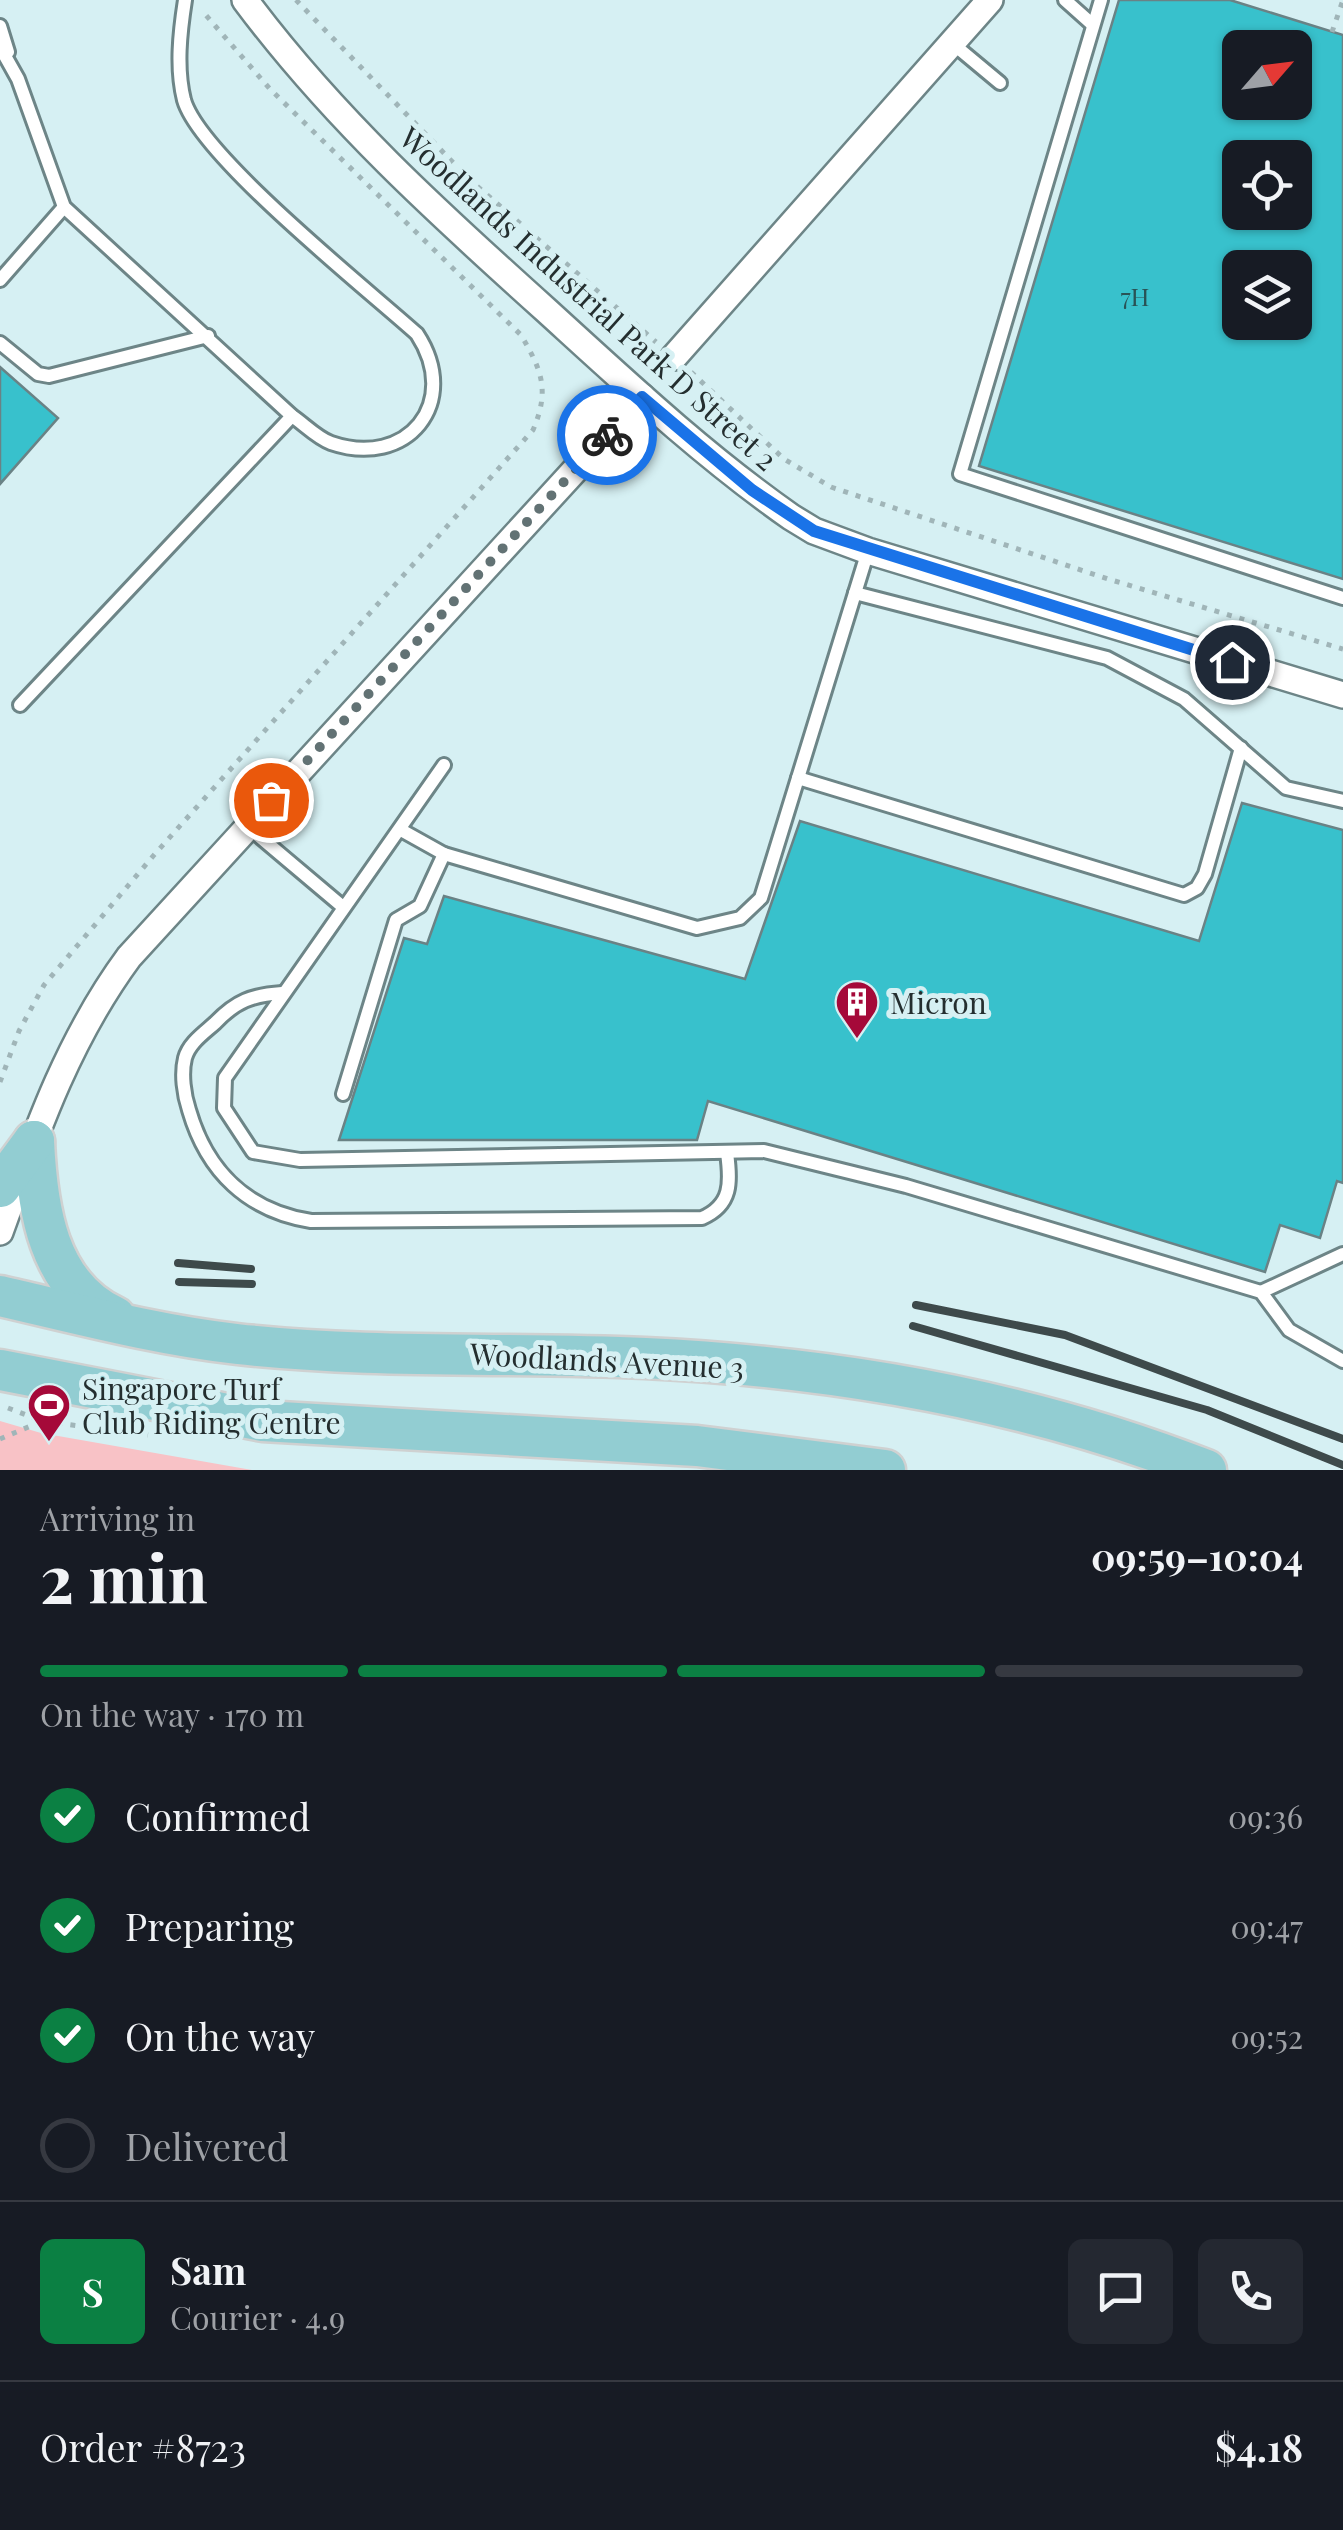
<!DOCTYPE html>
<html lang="en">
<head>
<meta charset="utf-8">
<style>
	body { margin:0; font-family:"Playfair Display",serif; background:#242831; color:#f1f3f6; height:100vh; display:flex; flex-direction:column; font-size:38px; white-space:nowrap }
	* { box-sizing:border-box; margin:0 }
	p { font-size:32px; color:#9ea1a6 }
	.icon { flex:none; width:55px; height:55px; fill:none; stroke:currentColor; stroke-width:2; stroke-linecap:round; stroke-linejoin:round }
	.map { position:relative; height:1470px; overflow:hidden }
	.details { display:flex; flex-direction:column; background:#171b24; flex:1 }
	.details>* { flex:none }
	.needle { width:65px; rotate:62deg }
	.buttons { position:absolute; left:1222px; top:30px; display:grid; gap:20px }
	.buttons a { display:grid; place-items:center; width:90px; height:90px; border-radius:15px; background:#171b24; box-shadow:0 2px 8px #0004; font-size:50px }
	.pin { position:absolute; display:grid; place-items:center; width:85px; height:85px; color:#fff; margin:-42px; border:5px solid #fff; border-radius:50%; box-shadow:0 2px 10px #0007 }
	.courier { position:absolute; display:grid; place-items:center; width:100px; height:100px; margin:-50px; border:8px solid #1a73e8; border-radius:50%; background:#fff; color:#222; box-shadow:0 2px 12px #0007 }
	.head em { font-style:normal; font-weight:700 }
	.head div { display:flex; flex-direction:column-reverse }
	.head { display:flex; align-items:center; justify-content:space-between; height:170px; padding:0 40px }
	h1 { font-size:65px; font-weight:700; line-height:75px }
	.bar { display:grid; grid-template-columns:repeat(4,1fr); gap:15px 10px; align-content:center; height:120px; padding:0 40px }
	.bar i { height:12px; border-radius:8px; background:#363941 }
	.bar .selected { background:#0b8043 }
	.bar p { grid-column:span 4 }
	.line { display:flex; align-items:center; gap:25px; padding:0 40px; border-top:2px solid #363941 }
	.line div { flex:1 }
	.round { display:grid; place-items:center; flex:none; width:105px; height:105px; border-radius:15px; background:#242831 }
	ol { padding:0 40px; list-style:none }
	li { display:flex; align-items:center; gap:30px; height:110px }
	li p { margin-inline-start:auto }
	li .icon { padding:10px; border-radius:50%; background:#0b8043; color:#fff; stroke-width:4 }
	li:last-child { color:#9ea1a6 }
	li i { width:55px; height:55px; border:5px solid #363941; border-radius:50% }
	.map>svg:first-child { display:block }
</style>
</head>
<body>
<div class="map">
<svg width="1343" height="1470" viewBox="0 0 1343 1470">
	<rect width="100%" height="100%" fill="#d6f0f3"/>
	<!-- pitch -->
	<polygon fill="#f8c2c6" points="0,1421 41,1433 252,1470 0,1470"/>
	<!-- building -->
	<g fill="#38c1cc" stroke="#6a8285" stroke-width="2.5" fill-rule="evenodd">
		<path d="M1119 0H1230L1343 35V579L979 466ZM1240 48H1295V102H1240ZM1240 158H1295V212H1240ZM1240 268H1295V322H1240Z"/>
		<polygon points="0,367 58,418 0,484"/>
		<polygon points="1242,803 1343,830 1343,1183 1337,1181 1320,1238 1280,1225 1265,1272 708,1101 697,1140 339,1140 404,938 427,944 444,896 745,979 800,821 1199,941"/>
	</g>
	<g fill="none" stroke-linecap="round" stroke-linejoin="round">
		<!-- service casing -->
		<g stroke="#6d8587" stroke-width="18">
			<g id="service">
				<polyline points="1065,0 1093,25"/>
				<polyline points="1101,0 960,474 1343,598"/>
				<polyline points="0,26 8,52"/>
				<polyline points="952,43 1000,83"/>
				<path d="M0 47 18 79 64 207 292 416C304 424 317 438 331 443 407 469 462 403 417 334 367 289 200 156 184 100 176 68 180 32 185 0"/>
				<polyline points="0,280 64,207"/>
				<polyline points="0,343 38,374 49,376 208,336"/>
				<polyline points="855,593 1107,658 1184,699 1286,788 1343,801"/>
				<polyline points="20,705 292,416"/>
				<polyline points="444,765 225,1078 224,1108 253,1152 300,1160 764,1151 906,1186 1261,1292 1289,1330 1343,1361"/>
				<polyline points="798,778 1184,895 1197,888 1205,874 1241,748"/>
				<polyline points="247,826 343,907"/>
				<polyline points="401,830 444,854 697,928 740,918 761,898 868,551"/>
				<path d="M282 993C252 995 236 1001 215 1023 204 1033 189 1043 185 1058 181 1074 184 1095 189 1110 207 1172 248 1211 311 1221L702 1218C732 1205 731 1182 727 1153"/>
				<polyline points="343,1094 396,920 420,906 444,854"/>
				<polyline points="1261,1292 1343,1254"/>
			</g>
		</g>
		<!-- minor casing -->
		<g stroke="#6d8587" stroke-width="30">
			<g id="minor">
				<path d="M245 0C332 117 439 214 547 311 626 383 704 456 791 517L814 531 868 551 1343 695"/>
				<polyline points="674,357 990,0"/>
				<path d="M0 1232C35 1135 67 1041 129 957L642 397"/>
			</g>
		</g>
		<!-- primary casing -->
		<g stroke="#cfd1d1" stroke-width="45">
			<g id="primary">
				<path d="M34 1141C37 1207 47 1286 115 1317"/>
				<polyline points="0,1187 34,1141"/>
				<path d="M0 1296C78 1314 157 1335 237 1344 372 1359 510 1352 645 1358 836 1367 1027 1400 1206 1470"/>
				<polyline points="0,1370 263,1421 697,1446 885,1470"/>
			</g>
		</g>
		<!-- path -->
		<g stroke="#a0b5b8" stroke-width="5" stroke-dasharray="5 8" stroke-linecap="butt">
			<polyline points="296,0 469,179 656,342"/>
			<polyline points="1332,32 1343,0"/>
			<polyline points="691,372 784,459 831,487 1108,579 1343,649"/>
			<path d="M0 1082 19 1031 44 985 154 855 533 430C550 390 542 371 521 335L270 89 204 13"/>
			<polyline points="8,1408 42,1421 148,1435"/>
			<polyline points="0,1439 40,1422"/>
		</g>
		<!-- service -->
		<use href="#service" stroke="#fff" stroke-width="12"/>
		<!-- minor -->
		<use href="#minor" stroke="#fff" stroke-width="25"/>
		<!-- primary -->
		<use href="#primary" stroke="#92cdd2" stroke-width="40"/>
		<!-- rail -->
		<g stroke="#3e4a4b" stroke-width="8">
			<polyline points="178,1263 251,1269"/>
			<polyline points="179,1282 252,1284"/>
			<polyline points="916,1305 1065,1335 1343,1439"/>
			<polyline points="913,1326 1207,1410 1343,1465"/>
		</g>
	</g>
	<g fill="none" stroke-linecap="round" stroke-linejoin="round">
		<!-- done -->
		<polyline stroke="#627274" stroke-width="10" stroke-dasharray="0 18" points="271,800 607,435"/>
		<!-- route -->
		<polyline stroke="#1a73e8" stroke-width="12" points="607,435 642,397 752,490 814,531 1232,662"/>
	</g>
	<!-- icons -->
	<defs>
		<g id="building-pin" transform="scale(2.25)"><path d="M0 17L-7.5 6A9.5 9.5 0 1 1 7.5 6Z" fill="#a50939" stroke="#d6f0f3"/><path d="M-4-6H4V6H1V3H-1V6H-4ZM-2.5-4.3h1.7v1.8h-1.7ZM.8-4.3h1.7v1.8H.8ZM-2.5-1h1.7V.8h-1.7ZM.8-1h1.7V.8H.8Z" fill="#fff"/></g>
		<g id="stadium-pin" transform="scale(2.25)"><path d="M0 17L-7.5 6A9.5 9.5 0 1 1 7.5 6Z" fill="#a50939" stroke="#d6f0f3"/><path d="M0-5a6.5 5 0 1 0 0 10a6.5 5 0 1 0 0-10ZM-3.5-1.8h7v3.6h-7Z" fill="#fff"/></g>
	</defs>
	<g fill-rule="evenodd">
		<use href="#building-pin" x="857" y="1002"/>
		<use href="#stadium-pin" x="49" y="1405"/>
	</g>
	<g text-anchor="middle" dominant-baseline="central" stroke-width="10" stroke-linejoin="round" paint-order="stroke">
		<!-- number labels -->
		<g font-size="25" fill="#295356">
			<text x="1135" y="295">7H</text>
		</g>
		<!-- street labels -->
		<g font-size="30" fill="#242e2f" stroke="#d6f0f3">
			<text transform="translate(589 298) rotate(42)">Woodlands Industrial Park D Street 2</text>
			<text transform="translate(607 1360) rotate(3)">Woodlands Avenue 3</text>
		</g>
		<!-- poi labels -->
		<g font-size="30" fill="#242e2f" stroke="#d6f0f3" text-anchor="start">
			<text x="890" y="1002">Micron</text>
			<text x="82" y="1388">Singapore Turf<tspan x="82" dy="34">Club Riding Centre</tspan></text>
		</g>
	</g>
</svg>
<div class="buttons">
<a><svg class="needle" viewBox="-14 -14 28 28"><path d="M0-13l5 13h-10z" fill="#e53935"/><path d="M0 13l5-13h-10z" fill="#9ea1a6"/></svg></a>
<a><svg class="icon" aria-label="locate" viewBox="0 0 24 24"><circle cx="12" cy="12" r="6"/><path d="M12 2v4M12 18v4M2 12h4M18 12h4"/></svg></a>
<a><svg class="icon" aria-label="layers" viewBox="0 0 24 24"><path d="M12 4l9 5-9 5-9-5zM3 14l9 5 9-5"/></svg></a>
</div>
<div class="pin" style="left:271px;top:800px;background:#ea580c"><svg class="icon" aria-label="bag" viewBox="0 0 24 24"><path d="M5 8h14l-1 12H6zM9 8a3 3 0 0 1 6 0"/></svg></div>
<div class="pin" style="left:1232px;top:662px;background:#1f2937"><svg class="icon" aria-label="home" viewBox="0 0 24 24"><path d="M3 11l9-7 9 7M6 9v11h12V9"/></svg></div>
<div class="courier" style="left:607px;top:435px"><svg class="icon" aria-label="bike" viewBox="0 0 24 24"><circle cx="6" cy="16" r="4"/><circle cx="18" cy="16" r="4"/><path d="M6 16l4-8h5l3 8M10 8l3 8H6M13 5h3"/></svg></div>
</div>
<section class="details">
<div class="head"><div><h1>2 min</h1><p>Arriving in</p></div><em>09:59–10:04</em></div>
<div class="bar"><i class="selected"></i><i class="selected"></i><i class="selected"></i><i></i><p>On the way · 170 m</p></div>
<ol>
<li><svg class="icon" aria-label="check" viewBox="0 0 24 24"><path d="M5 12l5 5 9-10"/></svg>Confirmed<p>09:36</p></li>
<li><svg class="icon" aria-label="check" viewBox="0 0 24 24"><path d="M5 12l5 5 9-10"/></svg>Preparing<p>09:47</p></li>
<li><svg class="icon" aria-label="check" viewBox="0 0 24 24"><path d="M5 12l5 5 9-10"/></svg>On the way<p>09:52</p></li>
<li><i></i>Delivered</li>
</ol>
<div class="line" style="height:180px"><b class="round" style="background:#0b8043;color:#fff">S</b><div><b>Sam</b><p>Courier · 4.9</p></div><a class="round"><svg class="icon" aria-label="chat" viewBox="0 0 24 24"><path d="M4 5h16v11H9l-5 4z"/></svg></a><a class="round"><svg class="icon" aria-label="phone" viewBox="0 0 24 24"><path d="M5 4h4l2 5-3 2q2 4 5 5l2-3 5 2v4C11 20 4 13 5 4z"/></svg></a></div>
<div class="line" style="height:130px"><div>Order #8723</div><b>$4.18</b></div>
</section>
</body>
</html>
